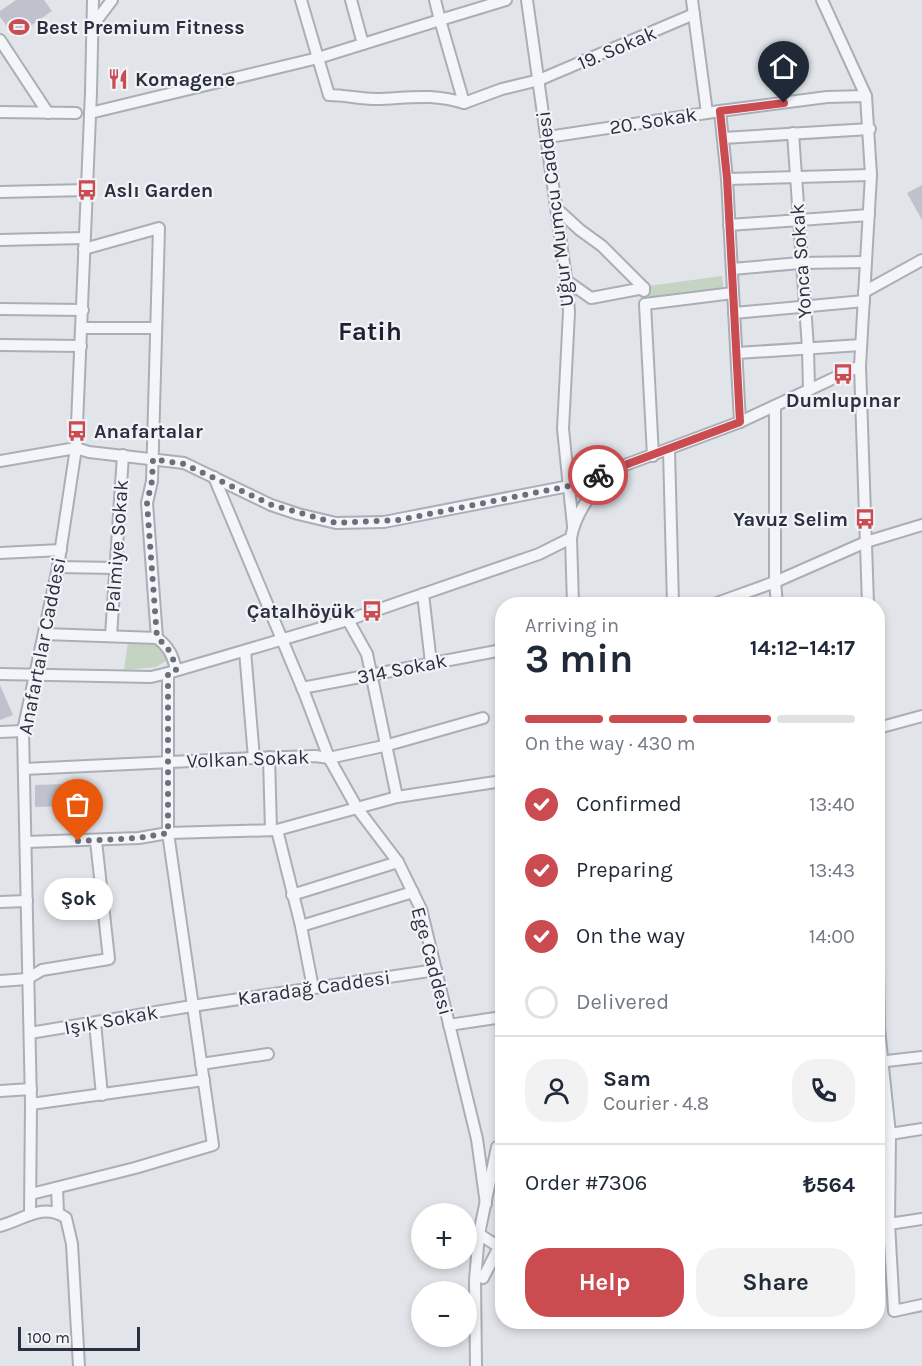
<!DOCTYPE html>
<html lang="en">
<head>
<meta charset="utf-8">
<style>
	body { margin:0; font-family:Karla,sans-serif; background:#f2f2f3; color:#1f2937; height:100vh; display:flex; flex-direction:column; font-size:22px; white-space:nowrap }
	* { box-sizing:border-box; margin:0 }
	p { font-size:20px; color:#747a83 }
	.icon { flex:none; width:33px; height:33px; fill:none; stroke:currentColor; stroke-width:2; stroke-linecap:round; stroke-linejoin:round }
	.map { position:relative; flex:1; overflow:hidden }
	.details { position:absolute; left:495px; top:597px; width:390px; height:732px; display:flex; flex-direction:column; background:#fff; border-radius:24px; box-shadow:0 3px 9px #0003 }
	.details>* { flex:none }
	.buttons { position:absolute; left:411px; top:1203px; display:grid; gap:12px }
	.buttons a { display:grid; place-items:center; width:66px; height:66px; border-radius:50%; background:#fff; box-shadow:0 3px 9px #0003; font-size:30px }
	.scale { position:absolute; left:18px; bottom:15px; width:122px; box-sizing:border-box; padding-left:6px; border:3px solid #2a3041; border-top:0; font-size:16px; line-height:21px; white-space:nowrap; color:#2a3041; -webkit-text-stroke:4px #f1f3f7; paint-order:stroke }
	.pin { position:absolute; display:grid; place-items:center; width:51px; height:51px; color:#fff; margin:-62px -26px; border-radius:50% 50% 50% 0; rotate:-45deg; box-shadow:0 0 6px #0007 }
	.pin .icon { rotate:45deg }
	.courier { position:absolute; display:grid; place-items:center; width:60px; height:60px; margin:-30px; border:4px solid #ca4b50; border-radius:50%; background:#fff; color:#222; box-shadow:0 2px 8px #0007 }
	.bubble { position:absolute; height:42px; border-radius:21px; background:#fff; box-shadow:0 3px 9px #0003; font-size:20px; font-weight:700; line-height:42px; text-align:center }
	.summary em { font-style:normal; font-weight:700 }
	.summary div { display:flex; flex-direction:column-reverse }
	.summary { display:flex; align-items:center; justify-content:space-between; height:102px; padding:0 30px }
	h1 { font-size:39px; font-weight:700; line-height:45px }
	.bar { display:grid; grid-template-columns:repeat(4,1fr); gap:9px 6px; align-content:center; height:72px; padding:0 30px }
	.bar i { height:8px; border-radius:4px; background:#e0e1e3 }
	.bar .active { background:#ca4b50 }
	.bar p { grid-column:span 4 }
	.line { display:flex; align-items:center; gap:15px; padding:0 30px; border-top:2px solid #e0e1e3 }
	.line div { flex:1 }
	.round { display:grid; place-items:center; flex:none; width:63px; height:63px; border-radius:24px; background:#f2f2f3 }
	ol { padding:0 30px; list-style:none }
	li { display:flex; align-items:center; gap:18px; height:66px }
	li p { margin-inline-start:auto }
	li .icon { padding:6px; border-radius:50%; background:#ca4b50; color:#fff; stroke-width:4 }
	li:last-child { color:#747a83 }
	li i { width:33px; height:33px; border:3px solid #e0e1e3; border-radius:50% }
	.action { display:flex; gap:12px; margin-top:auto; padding:12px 30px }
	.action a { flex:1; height:69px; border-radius:24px; background:#ca4b50; color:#fff; font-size:24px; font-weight:700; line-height:69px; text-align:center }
	.action a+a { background:#f2f2f3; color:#1f2937 }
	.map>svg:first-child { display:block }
</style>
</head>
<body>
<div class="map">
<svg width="922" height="1366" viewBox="0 0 922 1366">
	<rect width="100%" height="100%" fill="#e1e4e9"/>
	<!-- green -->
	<g fill="#c5d3c3">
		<polygon points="722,276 724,291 650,301 648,286"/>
		<polygon points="128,641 160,644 168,655 166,661 156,667 124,670"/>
	</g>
	<!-- building -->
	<g fill="#bfc2cc">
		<polygon points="16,0 44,0 52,11 15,37 0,17 0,11"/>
		<polygon points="922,185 922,220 907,193"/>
		<polygon points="0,685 13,715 0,720"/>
		<polygon points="64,784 64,806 35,807 35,785"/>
	</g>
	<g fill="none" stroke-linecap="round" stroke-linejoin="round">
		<!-- minor casing -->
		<g stroke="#aaaeb7" stroke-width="14">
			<g id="minor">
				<polyline points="301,0 318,58 440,20 464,103 502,89 539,80 694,14"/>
				<polyline points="351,0 363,44"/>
				<polyline points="435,0 440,20 506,0"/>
				<polyline points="527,0 567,285 569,312 563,429 573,526"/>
				<polyline points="692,0 707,113"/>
				<polyline points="822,0 866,96 871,175 860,366 868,604"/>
				<polyline points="93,25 112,0"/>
				<polyline points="0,40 48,113"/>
				<polyline points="720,111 727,179 740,422"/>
				<polyline points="0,112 76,113"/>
				<path d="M90 113 318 58 329 95C345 95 360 99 376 99 409 98 431 93 464 103"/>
				<polyline points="793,133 808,348 809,390"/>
				<polyline points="548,137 720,111 827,97 866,96"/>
				<polyline points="723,138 870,129"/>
				<polyline points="727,179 871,175"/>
				<polyline points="0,192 87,190"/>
				<polyline points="557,209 580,230 602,246 644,288"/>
				<polyline points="729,225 869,215"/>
				<polyline points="0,240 84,238"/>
				<polyline points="84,249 159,228 152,481 147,503 157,638"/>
				<polyline points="732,269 800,263 866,262"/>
				<polyline points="567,281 591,298 644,288 644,291"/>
				<polyline points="864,292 922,260"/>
				<polyline points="0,309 83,310"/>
				<polyline points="734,313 864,301"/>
				<polyline points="82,328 156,328"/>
				<polyline points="0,345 81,346"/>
				<polyline points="737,353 861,345"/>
				<polyline points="775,406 775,582 777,604"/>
				<polyline points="669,450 673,604"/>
				<polyline points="653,456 645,304 733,293"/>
				<polyline points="0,461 76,448 89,452 184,463 271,505 298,514 336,523 384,522 569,486 740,422 860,366"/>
				<polyline points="214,477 304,692 329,758 357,808 398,862 421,909 477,1139 486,1204"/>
				<polyline points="571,538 573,604"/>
				<polyline points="0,553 61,550"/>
				<polyline points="58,567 116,568"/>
				<polyline points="423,594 431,663"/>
				<polyline points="714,604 775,582 866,542 922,525"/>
				<polyline points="348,620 367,654 397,797"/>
				<path d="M44 634 157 638C169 647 173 656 176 670"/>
				<polyline points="111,636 123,455"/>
				<polyline points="245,651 254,758"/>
				<path d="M0 674 151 677 168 673 348 620 539 554 571 538C575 513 593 491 609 472"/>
				<polyline points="302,688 502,650"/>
				<polyline points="878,728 922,716"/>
				<polyline points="0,732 23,731"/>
				<polyline points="269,757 271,830"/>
				<polyline points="24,769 254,758 315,756 329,758 388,745 483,718"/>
				<polyline points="277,830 301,926 313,988"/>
				<polyline points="26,842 139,838 168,833 277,830 397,797 502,781"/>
				<polyline points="292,895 398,862"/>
				<polyline points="0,902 27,901"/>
				<polyline points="301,926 413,892"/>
				<polyline points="878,966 879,1029 890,1134 889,1224 894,1311 922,1305"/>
				<polyline points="0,981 27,979 42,970 109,959 96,841"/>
				<polyline points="95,1023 102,1095"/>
				<polyline points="449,1025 502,1017"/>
				<polyline points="30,1033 192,1006 436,970"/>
				<polyline points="878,1062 922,1057"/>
				<polyline points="201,1064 268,1054"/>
				<polyline points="0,1091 31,1089"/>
				<polyline points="31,1104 204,1080"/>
				<polyline points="890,1134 922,1129"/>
				<polyline points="57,1188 58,1213"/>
				<polyline points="31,1194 135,1168 213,1145 168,833 168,673"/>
				<polyline points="30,1214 31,1104 23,731 58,567 76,448 91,92 93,0"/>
				<polyline points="889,1224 922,1219"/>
				<path d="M0 1226C23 1220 43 1202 66 1218L72 1244 79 1366"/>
				<polyline points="479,1234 499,1247 483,1278"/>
				<polyline points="476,1366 475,1280 479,1234 497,1147"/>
			</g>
		</g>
		<!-- minor -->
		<use href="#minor" stroke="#f4f5f8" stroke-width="10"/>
	</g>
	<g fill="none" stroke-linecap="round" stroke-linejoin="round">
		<!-- done -->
		<path stroke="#6a6f7c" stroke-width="6" stroke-dasharray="0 10.8" d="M78 841 139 838 168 833V673L176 670C173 656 169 647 157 638L147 503 152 481 153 459 184 464 272 505 336 523 399 520 569 486 598 475"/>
		<!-- route -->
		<polyline stroke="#ca4b50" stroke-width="8" points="598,475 740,422 727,178 720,111 784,103"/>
	</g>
	<!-- icons -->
	<defs>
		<g id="stadium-bare" transform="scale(1.62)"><path d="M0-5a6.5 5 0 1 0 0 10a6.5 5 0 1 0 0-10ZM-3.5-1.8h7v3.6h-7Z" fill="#ca4b50" stroke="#f1f3f7" stroke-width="2.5" paint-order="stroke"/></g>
		<g id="restaurant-bare" transform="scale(1.62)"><path d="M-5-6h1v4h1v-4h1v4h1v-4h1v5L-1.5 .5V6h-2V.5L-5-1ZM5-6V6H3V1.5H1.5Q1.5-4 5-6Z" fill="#ca4b50" stroke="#f1f3f7" stroke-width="2.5" paint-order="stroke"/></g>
		<g id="bus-bare" transform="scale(1.62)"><path d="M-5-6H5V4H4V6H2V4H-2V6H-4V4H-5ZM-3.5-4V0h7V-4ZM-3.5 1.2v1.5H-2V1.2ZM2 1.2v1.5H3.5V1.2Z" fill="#ca4b50" stroke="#f1f3f7" stroke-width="2.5" paint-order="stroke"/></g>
	</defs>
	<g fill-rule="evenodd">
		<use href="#stadium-bare" x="19" y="27"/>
		<use href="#restaurant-bare" x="118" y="79"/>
		<use href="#bus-bare" x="87" y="190"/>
		<use href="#bus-bare" x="843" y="374"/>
		<use href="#bus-bare" x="77" y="431"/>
		<use href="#bus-bare" x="865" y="519"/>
		<use href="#bus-bare" x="372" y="611"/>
	</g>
	<g text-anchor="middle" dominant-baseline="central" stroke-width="4.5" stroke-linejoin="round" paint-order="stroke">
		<!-- poi labels -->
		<g font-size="20" font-weight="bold" fill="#2a3041" stroke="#f1f3f7" text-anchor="start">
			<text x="36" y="27">Best Premium Fitness</text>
			<text x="135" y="79">Komagene</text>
			<text x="104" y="190">Aslı Garden</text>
			<text x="843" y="400" text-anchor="middle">Dumlupınar</text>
			<text x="94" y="431">Anafartalar</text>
			<text x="848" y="519" text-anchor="end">Yavuz Selim</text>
			<text x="355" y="611" text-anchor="end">Çatalhöyük</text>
		</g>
		<!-- street labels -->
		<g font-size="20" fill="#2a3041" stroke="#f1f3f7">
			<text transform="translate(617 48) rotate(-23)">19. Sokak</text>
			<text transform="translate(653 121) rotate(-9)">20. Sokak</text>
			<text transform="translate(555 209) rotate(-97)">Uğur Mumcu Caddesi</text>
			<text transform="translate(801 261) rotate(-94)">Yonca Sokak</text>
			<text transform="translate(117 546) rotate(-86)">Palmiye Sokak</text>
			<text transform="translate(42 646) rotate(-79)">Anafartalar Caddesi</text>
			<text transform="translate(402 669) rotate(-11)">314 Sokak</text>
			<text transform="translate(248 759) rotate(-2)">Volkan Sokak</text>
			<text transform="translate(432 961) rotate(75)">Ege Caddesi</text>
			<text transform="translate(314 988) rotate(-8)">Karadağ Caddesi</text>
			<text transform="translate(111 1020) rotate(-10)">Işık Sokak</text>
		</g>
		<!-- district labels -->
		<g font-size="26" font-weight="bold" fill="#1c2132" stroke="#f1f3f7">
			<text x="370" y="331">Fatih</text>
		</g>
	</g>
</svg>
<div class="buttons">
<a>+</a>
<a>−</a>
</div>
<div class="scale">100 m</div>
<div class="pin" style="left:78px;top:841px;background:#ea580c"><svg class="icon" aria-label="bag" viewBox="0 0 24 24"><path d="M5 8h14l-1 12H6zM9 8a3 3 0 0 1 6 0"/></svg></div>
<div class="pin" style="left:784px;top:103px;background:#1f2937"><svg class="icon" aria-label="home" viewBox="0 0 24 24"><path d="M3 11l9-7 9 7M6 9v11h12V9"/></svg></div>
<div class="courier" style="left:598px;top:475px"><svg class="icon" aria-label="bike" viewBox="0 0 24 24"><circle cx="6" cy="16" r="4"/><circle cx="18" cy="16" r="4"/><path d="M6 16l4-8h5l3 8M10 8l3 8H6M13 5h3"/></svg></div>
<div class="bubble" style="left:44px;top:878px;width:69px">Şok</div>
<section class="details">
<div class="summary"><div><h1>3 min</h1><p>Arriving in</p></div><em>14:12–14:17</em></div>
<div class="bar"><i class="active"></i><i class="active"></i><i class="active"></i><i></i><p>On the way · 430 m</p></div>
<ol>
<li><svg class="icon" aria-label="check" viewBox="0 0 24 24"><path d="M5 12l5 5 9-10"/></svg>Confirmed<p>13:40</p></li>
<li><svg class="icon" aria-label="check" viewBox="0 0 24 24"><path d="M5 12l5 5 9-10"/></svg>Preparing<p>13:43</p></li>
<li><svg class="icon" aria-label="check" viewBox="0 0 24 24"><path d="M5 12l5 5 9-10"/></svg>On the way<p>14:00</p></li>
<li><i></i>Delivered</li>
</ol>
<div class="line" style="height:108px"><a class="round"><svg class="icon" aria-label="person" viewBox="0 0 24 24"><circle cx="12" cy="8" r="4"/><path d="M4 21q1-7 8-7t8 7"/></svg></a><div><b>Sam</b><p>Courier · 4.8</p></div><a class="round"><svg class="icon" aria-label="phone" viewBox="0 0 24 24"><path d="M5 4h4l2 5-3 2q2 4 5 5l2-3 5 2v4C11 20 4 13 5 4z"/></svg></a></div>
<div class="line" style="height:78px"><div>Order #7306</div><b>₺564</b></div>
<div class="action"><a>Help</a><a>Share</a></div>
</section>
</div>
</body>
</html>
